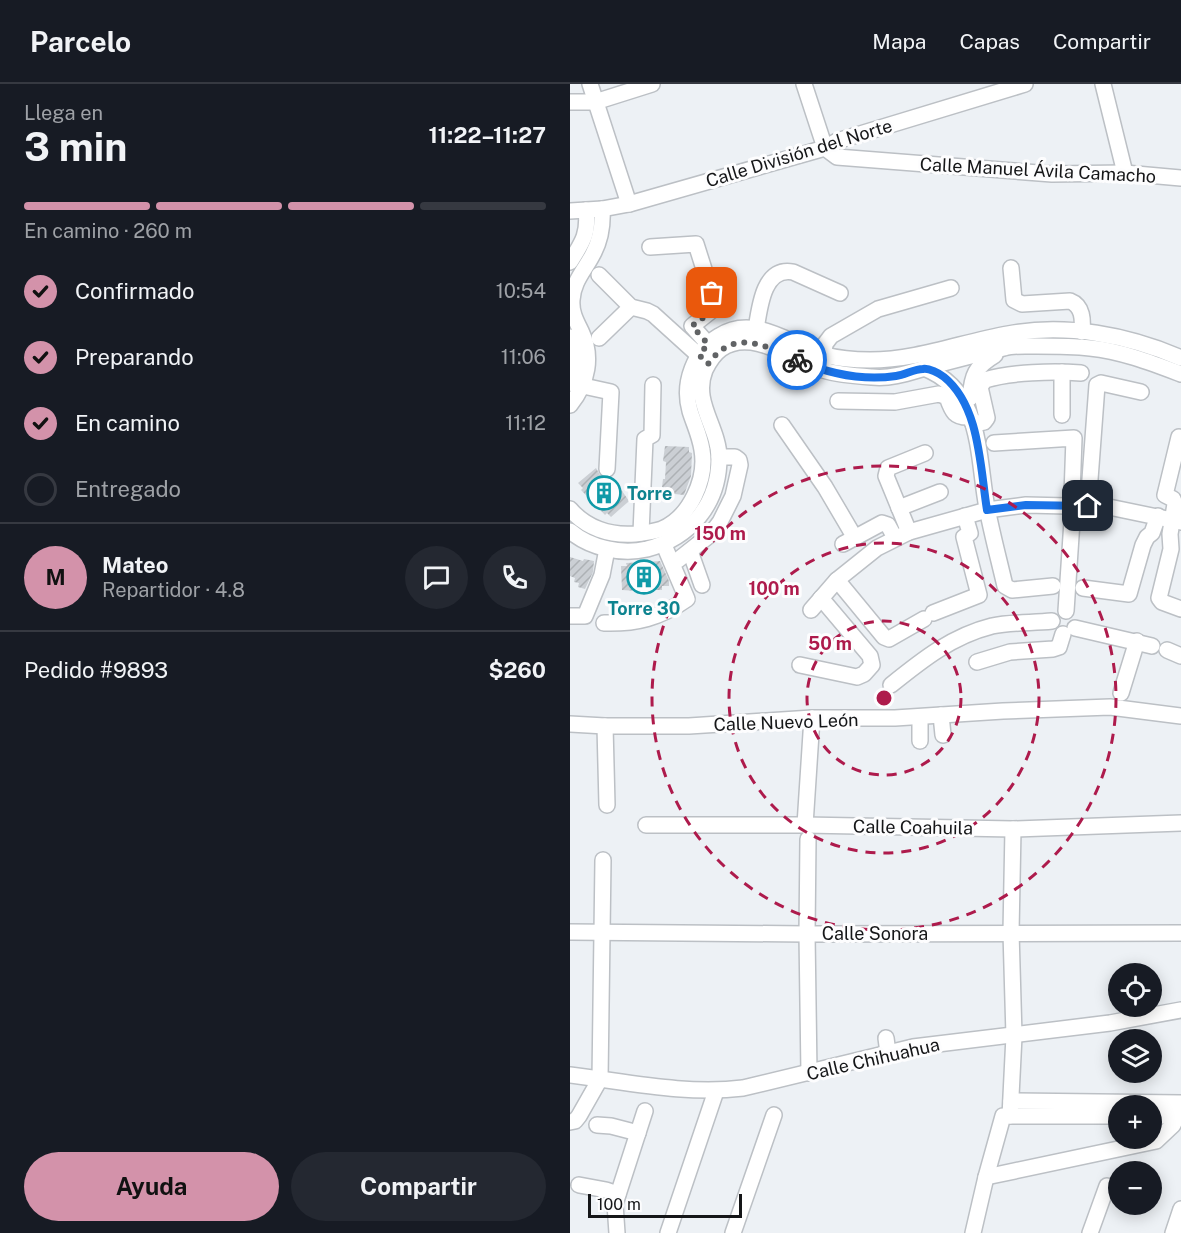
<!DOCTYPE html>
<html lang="es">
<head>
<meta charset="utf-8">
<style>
	body { margin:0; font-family:"Public Sans",sans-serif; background:#242831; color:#f1f3f6; height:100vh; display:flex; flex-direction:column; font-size:22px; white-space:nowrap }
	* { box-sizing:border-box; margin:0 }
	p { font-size:20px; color:#9ea1a6 }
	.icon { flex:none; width:33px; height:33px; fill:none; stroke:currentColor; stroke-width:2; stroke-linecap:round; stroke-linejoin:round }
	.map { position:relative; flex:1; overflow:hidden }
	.panel { display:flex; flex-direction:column; background:#171b24; width:570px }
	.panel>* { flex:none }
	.tools { position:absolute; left:538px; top:879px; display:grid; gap:12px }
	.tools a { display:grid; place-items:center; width:54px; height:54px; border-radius:50%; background:#171b24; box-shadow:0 3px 15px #0003; font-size:30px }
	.scale { position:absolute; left:18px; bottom:15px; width:154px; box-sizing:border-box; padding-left:6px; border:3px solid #151618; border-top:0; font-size:16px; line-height:21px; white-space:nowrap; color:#151618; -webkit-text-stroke:4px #fdfdfe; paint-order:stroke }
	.pin { position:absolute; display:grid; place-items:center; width:51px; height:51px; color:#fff; margin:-26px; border-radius:12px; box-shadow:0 3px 9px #0006 }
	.courier { position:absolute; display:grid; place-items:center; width:60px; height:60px; margin:-30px; border:4px solid #1a73e8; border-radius:50%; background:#fff; color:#222; box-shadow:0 2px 8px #0007 }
	.headline em { font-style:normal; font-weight:700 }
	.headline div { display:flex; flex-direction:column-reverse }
	.headline { display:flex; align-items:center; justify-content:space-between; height:102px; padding:0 24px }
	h1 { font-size:39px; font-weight:700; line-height:45px }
	.bar { display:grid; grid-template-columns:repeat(4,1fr); gap:9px 6px; align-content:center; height:72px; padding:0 24px }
	.bar i { height:8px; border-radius:4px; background:#363941 }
	.bar .current { background:#d392aa }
	.bar p { grid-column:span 4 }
	.line { display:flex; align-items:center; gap:15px; padding:0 24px; border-top:2px solid #363941 }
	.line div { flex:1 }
	.round { display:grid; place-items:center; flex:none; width:63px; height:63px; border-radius:32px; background:#242831 }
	ol { padding:0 24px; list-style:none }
	li { display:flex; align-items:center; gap:18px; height:66px }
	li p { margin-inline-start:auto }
	li .icon { padding:6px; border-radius:50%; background:#d392aa; color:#111; stroke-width:4 }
	li:last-child { color:#9ea1a6 }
	li i { width:33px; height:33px; border:3px solid #363941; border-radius:50% }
	.action { display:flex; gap:12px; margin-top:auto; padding:12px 24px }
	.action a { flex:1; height:69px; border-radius:36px; background:#d392aa; color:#111; font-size:24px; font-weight:700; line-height:69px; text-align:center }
	.action a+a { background:#242831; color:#f1f3f6 }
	header { display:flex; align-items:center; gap:36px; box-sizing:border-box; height:84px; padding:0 30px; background:#171b24; border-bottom:2px solid #363941 }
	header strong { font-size:28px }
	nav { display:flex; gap:33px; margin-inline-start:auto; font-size:21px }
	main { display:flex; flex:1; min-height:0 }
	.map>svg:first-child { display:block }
</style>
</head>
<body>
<header>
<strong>Parcelo</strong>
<nav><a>Mapa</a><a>Capas</a><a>Compartir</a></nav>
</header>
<main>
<section class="panel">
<div class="headline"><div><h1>3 min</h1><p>Llega en</p></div><em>11:22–11:27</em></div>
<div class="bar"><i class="current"></i><i class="current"></i><i class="current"></i><i></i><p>En camino · 260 m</p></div>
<ol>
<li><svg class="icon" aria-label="check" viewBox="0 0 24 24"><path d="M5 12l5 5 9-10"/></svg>Confirmado<p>10:54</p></li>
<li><svg class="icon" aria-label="check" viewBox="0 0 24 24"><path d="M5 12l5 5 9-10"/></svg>Preparando<p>11:06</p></li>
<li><svg class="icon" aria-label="check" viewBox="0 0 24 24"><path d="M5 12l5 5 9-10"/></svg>En camino<p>11:12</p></li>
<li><i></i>Entregado</li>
</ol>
<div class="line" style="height:108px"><b class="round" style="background:#d392aa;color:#111">M</b><div><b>Mateo</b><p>Repartidor · 4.8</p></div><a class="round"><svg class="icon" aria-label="chat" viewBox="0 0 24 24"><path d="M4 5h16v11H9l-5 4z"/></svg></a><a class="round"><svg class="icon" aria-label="phone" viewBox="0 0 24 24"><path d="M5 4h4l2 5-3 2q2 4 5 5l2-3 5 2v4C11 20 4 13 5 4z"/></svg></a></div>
<div class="line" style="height:78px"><div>Pedido #9893</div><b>$260</b></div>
<div class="action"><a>Ayuda</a><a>Compartir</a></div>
</section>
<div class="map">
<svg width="611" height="1149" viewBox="0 0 611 1149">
	<defs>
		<pattern id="building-hatch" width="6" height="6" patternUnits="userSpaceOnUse" patternTransform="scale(1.5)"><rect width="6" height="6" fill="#cbcfd4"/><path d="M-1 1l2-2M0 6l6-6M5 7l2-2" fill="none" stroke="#adb1b5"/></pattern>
	</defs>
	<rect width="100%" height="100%" fill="#edf1f5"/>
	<!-- building -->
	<g fill="url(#building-hatch)">
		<polygon points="95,362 119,363 119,368 122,369 121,392 114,411 95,409 95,403 92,403 93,395 95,395 96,378 93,377"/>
		<polygon points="26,384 31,393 37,395 47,407 50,404 59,417 41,433 37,429 35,431 11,406 13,404 8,399"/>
		<polygon points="0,473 13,477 14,475 24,477 23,488 15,505 8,503 9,499 4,498 5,494 0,492"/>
		<polygon points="90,477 99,497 99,502 92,502 92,506 85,506 84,503 67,504 67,507 52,506 51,482 57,482 56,479"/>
	</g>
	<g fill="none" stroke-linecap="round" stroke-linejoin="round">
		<!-- minor casing -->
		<g stroke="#bcc0c5" stroke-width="18">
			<g id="minor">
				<polyline points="20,0 59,120"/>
				<polyline points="234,0 255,64 267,73 482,90 555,89 611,94"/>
				<polyline points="533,0 555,89"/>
				<polyline points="0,18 25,18 82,0"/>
				<polyline points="0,127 32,125 59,120 255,64 267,57 455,0"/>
				<polyline points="80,163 126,160 146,223 122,242 138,260"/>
				<path d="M0 178C12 159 19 150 16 126"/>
				<path d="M441 184 444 216 452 220 500 217C513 222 513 236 512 248"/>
				<polyline points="29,191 61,223 77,227 83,230 136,278"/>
				<path d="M185 252C189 230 191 182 223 188L270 209"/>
				<path d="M0 253C5 268 7 283 0 297"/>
				<polyline points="29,254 61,223"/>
				<polyline points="253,280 255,260 261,252 308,225 381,204"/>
				<path d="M354 284C413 307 407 371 417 424 422 450 429 476 435 502L442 506 483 502"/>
				<polyline points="0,299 41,308 37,385"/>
				<path d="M400 314C402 291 405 283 425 271"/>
				<path d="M268 317 325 318 369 310 377 313C382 327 384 334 400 333"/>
				<path d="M0 321C18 299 23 272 11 247 6 237 1 228 2 216 3 197 15 186 23 170 31 155 33 141 32 125"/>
				<polyline points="492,331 492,288"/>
				<path d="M403 340 414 338 417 334 410 303 415 296C440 288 484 287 511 289"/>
				<polyline points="212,341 255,403 285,454"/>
				<polyline points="609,353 595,411 603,415 605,420 600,450 601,465 589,514 592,518 611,525"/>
				<polyline points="424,359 504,354 502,411 503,422 496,527"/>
				<polyline points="518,422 527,301 531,299 571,308"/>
				<polyline points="329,424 370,408"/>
				<path d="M0 425C16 444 40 452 65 450 74 449 83 448 92 445 120 433 137 395 132 366 130 352 124 340 120 327 112 299 124 267 149 252 184 229 221 261 255 271 270 275 285 276 300 276 348 276 392 258 438 250 496 239 558 251 611 274"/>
				<path d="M0 447C20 464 51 471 77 465 120 454 149 420 149 374 149 343 122 318 135 286 139 278 144 270 151 265 182 243 224 277 253 286 269 291 286 292 302 293 321 295 338 289 355 284 381 277 408 270 434 264 444 261 455 262 466 262 484 262 502 262 520 264 551 267 582 279 611 290"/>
				<polyline points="339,448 316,392 318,384 355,369"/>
				<polyline points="71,449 75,355 82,351 83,301"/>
				<polyline points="273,460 312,439 318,441 325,454"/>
				<polyline points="120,467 132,501"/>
				<polyline points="108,476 141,450 150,438 163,412 170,381 169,376 165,373 149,373"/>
				<polyline points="267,496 314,553 319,555 354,535"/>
				<polyline points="513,504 559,510 573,461 577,453 582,449 588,432"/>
				<polyline points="241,526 267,496 307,464 339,448 417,426 456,421 539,423 611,438"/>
				<polyline points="363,529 409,511 394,453 400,449 395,432"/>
				<polyline points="0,532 15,532 32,491 37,465"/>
				<path d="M34 539C66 540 90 534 117 515L94 461"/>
				<polyline points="505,544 582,562"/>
				<polyline points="597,566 611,572"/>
				<polyline points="407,578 440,568 483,565 489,563 493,550"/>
				<polyline points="230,581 287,593 294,590 302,581 300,572 251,514"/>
				<path d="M321 601C352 576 382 552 422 542 441 538 463 539 482 537"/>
				<polyline points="551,609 567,557"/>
				<polyline points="371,631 373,651"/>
				<polyline points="350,633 350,657"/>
				<polyline points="0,640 35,642 119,642 242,634 325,634 433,627 540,623 611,632"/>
				<polyline points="35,642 37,721"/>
				<polyline points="76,741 235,741 443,745 611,739"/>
				<polyline points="235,741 242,634"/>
				<polyline points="238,755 237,850 239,989"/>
				<polyline points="0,848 237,850 611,849"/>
				<polyline points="316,954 318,969"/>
				<path d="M0 991C58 998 116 1011 173 1004L343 963 540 939 611 926"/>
				<polyline points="441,1017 611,1019"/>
				<polyline points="440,1032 444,952 441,848 443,745"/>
				<polyline points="582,1032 607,1032"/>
				<polyline points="0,1038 5,1037 9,1032 30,995 33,776"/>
				<polyline points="27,1041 41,1042 68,1049"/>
				<polyline points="416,1093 586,1057 603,1041 611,1023"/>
				<polyline points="9,1101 36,1106 48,1110"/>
				<polyline points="47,1149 45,1120 75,1027"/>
				<polyline points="98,1149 146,1007"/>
				<polyline points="163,1149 204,1031"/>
				<polyline points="403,1149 416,1093 433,1032 549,1032"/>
				<polyline points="520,1149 537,1102"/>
				<polyline points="603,1149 611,1125"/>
			</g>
		</g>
		<!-- minor -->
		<use href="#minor" stroke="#fff" stroke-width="15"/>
	</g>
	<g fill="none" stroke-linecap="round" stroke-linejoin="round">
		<!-- done -->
		<path stroke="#616365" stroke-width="6" stroke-dasharray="0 10.8" d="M142 209 146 224 122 242 138 260 129 271 138 280C164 244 194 261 227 276"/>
		<!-- route -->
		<path stroke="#1a73e8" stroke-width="8" d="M227 276C257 289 292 297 326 292 335 291 344 285 353 285 359 284 369 289 374 293 410 322 410 383 417 426L456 421 518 422"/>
	</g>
	<!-- distance rings -->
	<g fill="none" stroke="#ae1b4c" stroke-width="3" stroke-dasharray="10 8">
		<circle cx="314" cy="614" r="77"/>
		<circle cx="314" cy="614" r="155"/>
		<circle cx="314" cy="614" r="232"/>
	</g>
	<!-- icons -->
	<defs>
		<g id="building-ring" transform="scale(1.725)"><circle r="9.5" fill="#fdfdfe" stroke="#0f9aa8" stroke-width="1.5"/><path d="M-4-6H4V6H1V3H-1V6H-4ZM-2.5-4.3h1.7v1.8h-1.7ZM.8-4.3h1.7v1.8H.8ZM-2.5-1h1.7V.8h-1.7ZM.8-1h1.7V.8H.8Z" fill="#0f9aa8"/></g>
	</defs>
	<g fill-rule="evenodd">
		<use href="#building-ring" x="34" y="409"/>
		<use href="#building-ring" x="74" y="493"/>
	</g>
	<g text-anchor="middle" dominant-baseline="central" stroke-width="6" stroke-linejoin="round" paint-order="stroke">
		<!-- street labels -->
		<g font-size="18" fill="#151618" stroke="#fdfdfe">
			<text transform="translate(229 69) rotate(-17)">Calle División del Norte</text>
			<text transform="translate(468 86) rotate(3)">Calle Manuel Ávila Camacho</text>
			<text transform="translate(216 638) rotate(-2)">Calle Nuevo León</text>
			<text transform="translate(343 743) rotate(1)">Calle Coahuila</text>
			<text x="305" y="849">Calle Sonora</text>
			<text transform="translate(303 975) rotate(-13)">Calle Chihuahua</text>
		</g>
		<!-- culture labels -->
		<g font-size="18" font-weight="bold" fill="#0d838f" stroke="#fdfdfe" text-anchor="start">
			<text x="57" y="409">Torre</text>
			<text x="74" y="524" text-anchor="middle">Torre 30</text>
		</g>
	</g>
	<circle cx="314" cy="614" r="9" fill="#ae1b4c" stroke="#fdfdfe" stroke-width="3"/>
	<g font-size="18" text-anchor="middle" font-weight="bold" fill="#ae1b4c" stroke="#fdfdfe" stroke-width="6" stroke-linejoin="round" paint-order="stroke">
		<text x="150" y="456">150 m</text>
		<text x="204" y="511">100 m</text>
		<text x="260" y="566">50 m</text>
	</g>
</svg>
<div class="tools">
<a><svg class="icon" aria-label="locate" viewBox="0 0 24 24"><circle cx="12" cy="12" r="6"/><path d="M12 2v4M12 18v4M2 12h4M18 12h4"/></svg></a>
<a><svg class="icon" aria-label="layers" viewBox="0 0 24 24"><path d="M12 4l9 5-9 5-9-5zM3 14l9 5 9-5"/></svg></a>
<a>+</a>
<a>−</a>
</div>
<div class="scale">100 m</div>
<div class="pin" style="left:142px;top:209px;background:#ea580c"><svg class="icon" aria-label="bag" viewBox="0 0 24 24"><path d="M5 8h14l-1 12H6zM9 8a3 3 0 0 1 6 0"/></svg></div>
<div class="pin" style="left:518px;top:422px;background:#1f2937"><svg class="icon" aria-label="home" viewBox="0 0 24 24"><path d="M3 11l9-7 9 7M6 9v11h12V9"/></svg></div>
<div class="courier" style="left:227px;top:276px"><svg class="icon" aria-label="bike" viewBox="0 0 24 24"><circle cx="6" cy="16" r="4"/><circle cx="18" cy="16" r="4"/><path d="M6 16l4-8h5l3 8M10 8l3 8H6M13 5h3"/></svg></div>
</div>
</main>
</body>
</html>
